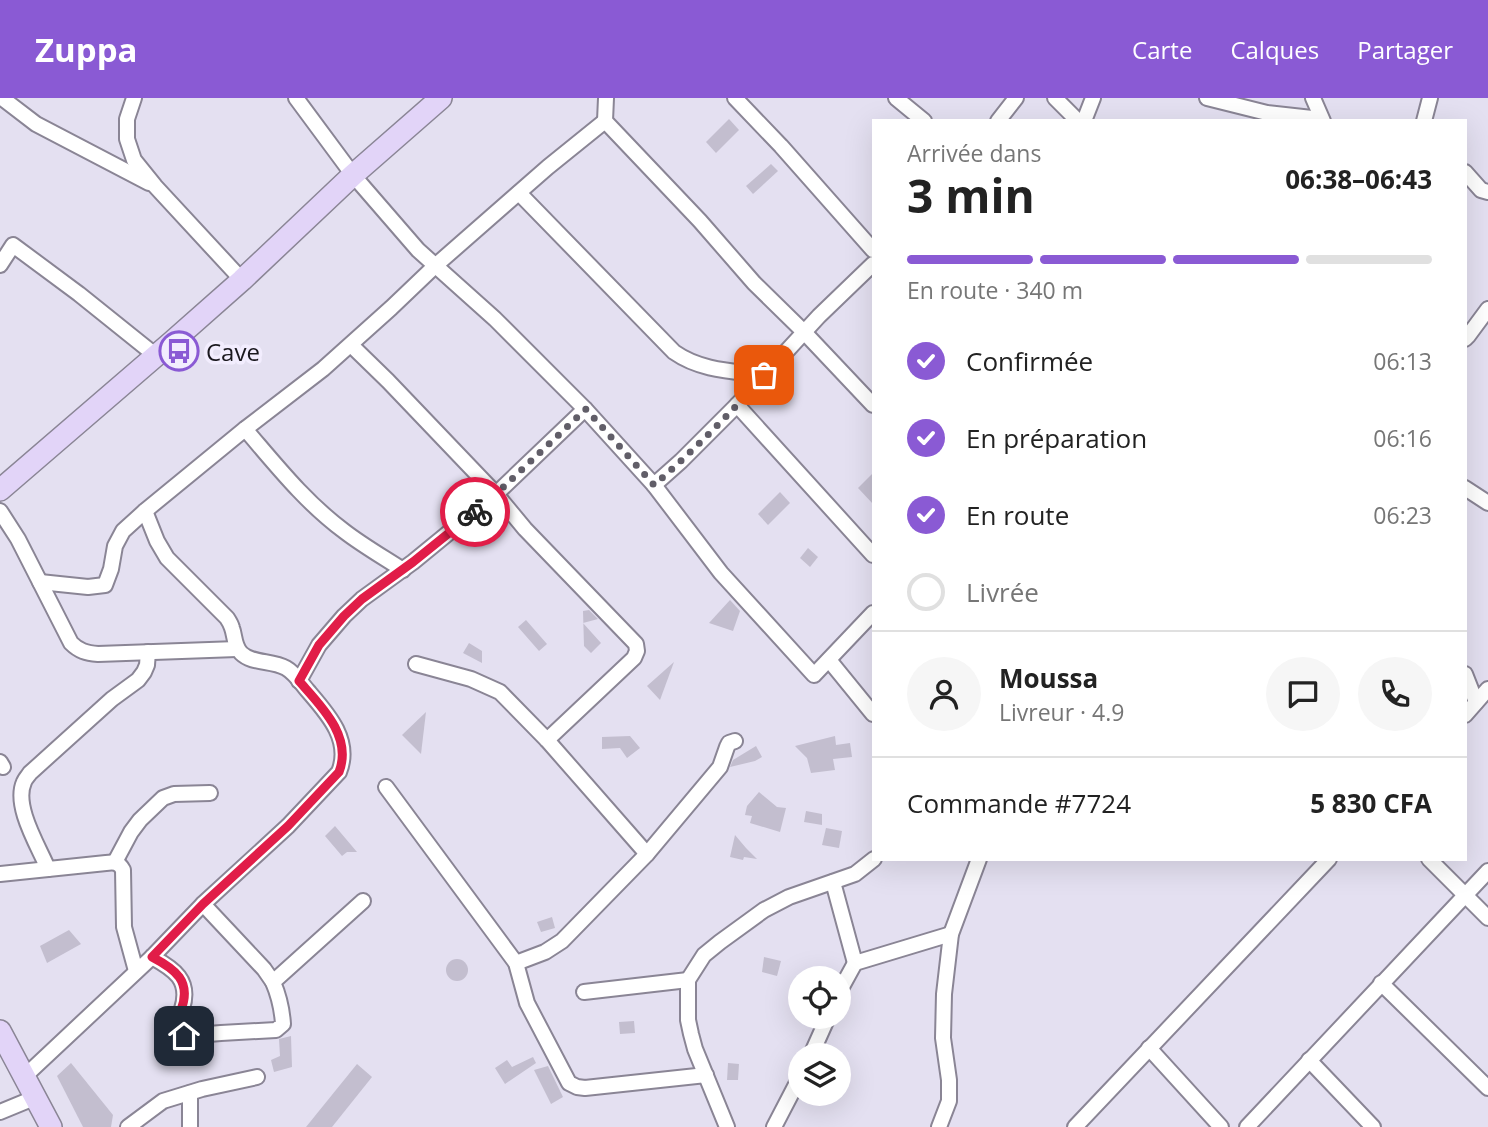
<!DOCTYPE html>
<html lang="fr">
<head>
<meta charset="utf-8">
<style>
	body { margin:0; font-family:"Open Sans",sans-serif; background:#f6f6f6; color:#222; height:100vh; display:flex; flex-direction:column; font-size:26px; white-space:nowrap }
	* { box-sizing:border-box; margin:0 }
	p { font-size:23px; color:#767676 }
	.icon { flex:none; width:38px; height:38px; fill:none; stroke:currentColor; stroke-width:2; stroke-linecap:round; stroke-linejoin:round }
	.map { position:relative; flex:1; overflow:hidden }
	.panel { position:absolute; left:872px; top:21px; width:595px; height:742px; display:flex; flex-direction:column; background:#fff; border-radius:0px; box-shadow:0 7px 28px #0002 }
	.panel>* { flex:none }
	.fabs { position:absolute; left:788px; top:868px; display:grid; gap:14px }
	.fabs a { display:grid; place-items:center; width:63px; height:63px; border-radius:50%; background:#fff; box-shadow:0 7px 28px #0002; font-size:35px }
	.pin { position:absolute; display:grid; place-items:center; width:60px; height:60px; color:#fff; margin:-30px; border-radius:14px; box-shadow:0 4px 10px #0006 }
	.courier { position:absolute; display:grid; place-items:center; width:70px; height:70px; margin:-35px; border:5px solid #e11d48; border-radius:50%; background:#fff; color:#222; box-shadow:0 2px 9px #0007 }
	.head em { font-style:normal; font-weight:700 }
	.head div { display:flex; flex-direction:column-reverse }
	.head { display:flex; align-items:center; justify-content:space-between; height:119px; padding:0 35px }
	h1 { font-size:46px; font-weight:700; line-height:52px }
	.bar { display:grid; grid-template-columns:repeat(4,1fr); gap:10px 7px; align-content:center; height:84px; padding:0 35px }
	.bar i { height:9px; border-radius:5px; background:#e0e0e0 }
	.bar .current { background:#8a5ad4 }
	.bar p { grid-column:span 4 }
	.line { display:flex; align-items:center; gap:18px; padding:0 35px; border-top:2px solid #e0e0e0 }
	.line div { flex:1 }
	.round { display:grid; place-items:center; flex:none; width:74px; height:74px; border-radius:37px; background:#f6f6f6 }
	ol { padding:0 35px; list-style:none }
	li { display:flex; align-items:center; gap:21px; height:77px }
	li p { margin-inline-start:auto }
	li .icon { padding:7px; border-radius:50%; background:#8a5ad4; color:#fff; stroke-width:4 }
	li:last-child { color:#767676 }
	li i { width:38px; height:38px; border:4px solid #e0e0e0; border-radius:50% }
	header { display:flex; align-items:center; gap:42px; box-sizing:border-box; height:98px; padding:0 35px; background:#8a5ad4; color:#fff }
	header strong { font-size:33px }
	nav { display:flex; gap:38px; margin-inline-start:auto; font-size:24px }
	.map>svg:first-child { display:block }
</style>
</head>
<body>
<header>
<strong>Zuppa</strong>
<nav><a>Carte</a><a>Calques</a><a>Partager</a></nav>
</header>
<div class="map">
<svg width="1488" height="1029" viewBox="0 0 1488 1029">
	<rect width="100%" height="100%" fill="#e4e0f1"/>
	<!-- building -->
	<g fill="#c3becf">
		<polygon points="729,21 739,32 716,55 706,44"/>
		<polygon points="771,66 778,73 753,96 746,88"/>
		<polygon points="873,375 873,406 858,390"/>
		<polygon points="780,394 790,405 768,427 758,416"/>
		<polygon points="808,450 818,459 810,469 800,460"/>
		<polygon points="730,502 740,513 733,533 709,525"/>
		<polygon points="589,512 598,521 583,525 601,545 591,555 584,548 583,513"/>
		<polygon points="526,522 547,546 539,553 518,529"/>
		<polygon points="469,545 482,553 482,565 463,555"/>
		<polygon points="674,564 660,602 647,588"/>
		<polygon points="426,614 421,656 402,637"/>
		<polygon points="630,638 640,650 627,660 620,650 602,651 602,639"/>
		<polygon points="835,638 836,647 850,645 852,659 833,661 835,672 811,675 807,660 795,648"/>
		<polygon points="756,648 762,659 755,663 730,669 733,662"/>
		<polygon points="759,694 777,709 786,710 780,734 750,725 752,718 745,717 747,708"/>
		<polygon points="806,713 822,716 822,727 804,724"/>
		<polygon points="335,728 357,754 347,754 342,758 325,738"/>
		<polygon points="826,730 842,733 839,750 822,747"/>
		<polygon points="735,737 746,750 757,761 744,759 743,762 730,759"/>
		<polygon points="552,819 555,830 541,834 537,824"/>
		<polygon points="69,832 81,846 47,865 40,848"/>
		<polygon points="764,859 781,863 777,878 762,874"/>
		<circle cx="457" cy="872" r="11"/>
		<polygon points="634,923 635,935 620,936 619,924"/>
		<polygon points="291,938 292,969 274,974 271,962 280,958 279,941"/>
		<polygon points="533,959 536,965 505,986 495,970 507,962 512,969"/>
		<polygon points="71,965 113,1017 111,1029 83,1029 57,978"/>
		<polygon points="728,965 739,966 738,982 727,982"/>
		<polygon points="357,966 372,979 332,1029 306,1029"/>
		<polygon points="548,968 563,999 551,1006 534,972"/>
	</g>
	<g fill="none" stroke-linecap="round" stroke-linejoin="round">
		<!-- street casing -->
		<g stroke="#8a8595" stroke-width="18">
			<g id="street">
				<polyline points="2,0 36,26 149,85"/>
				<polyline points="134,0 127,21 127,41 134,62 155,88 242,182"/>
				<polyline points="296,0 353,77 418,152 495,221 585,311 654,387 681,363 737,307 819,218 873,166"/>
				<polyline points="606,0 605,23 700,123 754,185 804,234 873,307"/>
				<polyline points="735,0 781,48 873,152"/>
				<polyline points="896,0 924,23"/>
				<polyline points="1055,0 1078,23"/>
				<polyline points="1207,0 1267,15 1321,21"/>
				<polyline points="1313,0 1323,23"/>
				<polyline points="998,23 1016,0"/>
				<polyline points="1084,23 1093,0"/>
				<polyline points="1424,23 1430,0"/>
				<polyline points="1465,74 1481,92 1488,94"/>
				<path d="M519 95 674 254C701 273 733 273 764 277"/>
				<polyline points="0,167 13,147 79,196 155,257"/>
				<polyline points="1465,241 1468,238 1488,211"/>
				<polyline points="351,247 388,283 496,396 525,431 636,546 637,553 634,560 547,642"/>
				<polyline points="737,307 873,457"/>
				<path d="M245 331C276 367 305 404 344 433 362 447 383 459 403 472"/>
				<polyline points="654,387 721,475 814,577 873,515"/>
				<polyline points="1465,390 1488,405"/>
				<path d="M0 413 18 441 71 545C79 553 86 555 98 556L237 551"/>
				<path d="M145 413 157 443 167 460 227 520C229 523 231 526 232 530 235 538 234 548 241 555 252 566 272 562 286 570 295 575 301 585 308 593 327 615 352 642 339 674L288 728 203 806"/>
				<polyline points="40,484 88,489 105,487 111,471 115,448 123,433 145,413 245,331 323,271 391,210 435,168 548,69 605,23"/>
				<polyline points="829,562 873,616"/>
				<polyline points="416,566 471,581 500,594 547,642 647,756"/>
				<polyline points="1465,576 1476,604"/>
				<polyline points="299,583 319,547 344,518 362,501 413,464 496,396 585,311"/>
				<polyline points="1465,617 1488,591"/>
				<polyline points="0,664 3,669"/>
				<polyline points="386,689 516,865 527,905 569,985 577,989 585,990 706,977"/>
				<polyline points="1429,761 1488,820"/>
				<polyline points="115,764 131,734 140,722 163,700 174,696 210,695"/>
				<path d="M48 771C39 749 13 708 24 684 25 681 28 678 30 675L112 601 138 582 144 574 147 567 148 554"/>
				<path d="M0 776 106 765C114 764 119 764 123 772L124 829 136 873"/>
				<polyline points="833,784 855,865"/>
				<path d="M152 859C174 871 191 882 182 911 179 920 173 927 176 937L184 938 221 935 276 932 283 926C282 911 279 898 273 884L363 803"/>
				<polyline points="516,865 545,854 562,843 647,756 720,669 727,649 729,645 735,643"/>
				<polyline points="1381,885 1488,990"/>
				<polyline points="584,894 688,882"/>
				<polyline points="838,896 855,865 951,836"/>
				<polyline points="1149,950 1221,1029"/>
				<polyline points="811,957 828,919"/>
				<polyline points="1309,962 1373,1029"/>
				<polyline points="24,979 152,859 203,806 264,871 273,884"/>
				<polyline points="190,995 190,1029"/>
				<polyline points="0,1014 34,1000"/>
				<polyline points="128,1029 163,1003 202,991 257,979"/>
				<polyline points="727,1029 695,951 691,936 688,922 688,882 704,857 720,844 764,812 789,799 855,776 874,761"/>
				<polyline points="774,1029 800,979"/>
				<polyline points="939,1029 949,1003 949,982 943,940 944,896 951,836 979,761"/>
				<polyline points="1075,1029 1329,761"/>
				<polyline points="1247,1029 1488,773"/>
			</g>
		</g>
		<!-- secondary casing -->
		<g stroke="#8a8595" stroke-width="24">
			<g id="secondary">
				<polyline points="0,392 173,243 242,182 353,77 441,0"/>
				<polyline points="0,933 51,1029"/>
			</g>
		</g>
		<!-- street -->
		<use href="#street" stroke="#fff" stroke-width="14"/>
		<!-- secondary -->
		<use href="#secondary" stroke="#e2d4f8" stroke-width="21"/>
	</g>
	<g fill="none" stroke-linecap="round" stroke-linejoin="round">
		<!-- done -->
		<path stroke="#615e68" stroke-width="7" stroke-dasharray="0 12.6" d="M475 414 496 396 586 311 654 387C693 353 730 316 764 277"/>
		<!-- route -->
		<path stroke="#e11d48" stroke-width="9" d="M184 938H179L174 934C175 926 179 920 181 912 192 883 175 871 152 859L203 806 288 728 339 674C353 638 320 607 299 583L319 547 344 518 362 501 413 464 475 414"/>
	</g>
	<!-- icons -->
	<defs>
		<g id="bus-ring" transform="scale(2.0125)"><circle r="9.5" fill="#f2edfe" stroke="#8a5ad4" stroke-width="1.5"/><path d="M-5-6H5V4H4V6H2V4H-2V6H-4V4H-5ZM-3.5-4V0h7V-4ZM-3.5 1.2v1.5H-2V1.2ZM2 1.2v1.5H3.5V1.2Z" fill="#8a5ad4"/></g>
	</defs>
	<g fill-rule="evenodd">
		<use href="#bus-ring" x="179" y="253"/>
	</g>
	<g text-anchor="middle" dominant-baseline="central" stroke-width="7" stroke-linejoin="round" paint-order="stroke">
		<!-- poi labels -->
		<g font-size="24" fill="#1a181e" stroke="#f2edfe" text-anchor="start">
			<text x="206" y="253">Cave</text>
		</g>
	</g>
</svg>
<div class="fabs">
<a><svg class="icon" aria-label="locate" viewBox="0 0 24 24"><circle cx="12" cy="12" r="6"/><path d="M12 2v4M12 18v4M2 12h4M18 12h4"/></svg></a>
<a><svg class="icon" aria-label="layers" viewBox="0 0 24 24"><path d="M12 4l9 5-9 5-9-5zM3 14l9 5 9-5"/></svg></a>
</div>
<div class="pin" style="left:764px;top:277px;background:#ea580c"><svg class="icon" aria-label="bag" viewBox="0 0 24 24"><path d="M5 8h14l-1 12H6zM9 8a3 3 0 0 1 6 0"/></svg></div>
<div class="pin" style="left:184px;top:938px;background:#1f2937"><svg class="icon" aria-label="home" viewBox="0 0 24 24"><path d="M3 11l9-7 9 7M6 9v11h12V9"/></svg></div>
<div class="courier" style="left:475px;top:414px"><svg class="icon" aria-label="bike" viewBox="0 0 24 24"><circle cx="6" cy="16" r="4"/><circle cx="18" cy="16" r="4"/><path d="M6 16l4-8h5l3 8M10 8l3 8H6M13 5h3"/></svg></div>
<section class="panel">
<div class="head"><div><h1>3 min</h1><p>Arrivée dans</p></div><em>06:38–06:43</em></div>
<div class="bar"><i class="current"></i><i class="current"></i><i class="current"></i><i></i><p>En route · 340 m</p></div>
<ol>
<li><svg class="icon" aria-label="check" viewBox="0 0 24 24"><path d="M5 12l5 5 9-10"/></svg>Confirmée<p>06:13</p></li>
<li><svg class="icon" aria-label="check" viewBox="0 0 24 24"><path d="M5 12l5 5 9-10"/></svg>En préparation<p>06:16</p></li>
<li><svg class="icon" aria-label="check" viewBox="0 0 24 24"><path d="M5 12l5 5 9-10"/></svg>En route<p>06:23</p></li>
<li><i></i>Livrée</li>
</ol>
<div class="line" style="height:126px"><a class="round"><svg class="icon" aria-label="person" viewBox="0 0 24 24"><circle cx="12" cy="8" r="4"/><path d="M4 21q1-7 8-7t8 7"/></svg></a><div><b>Moussa</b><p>Livreur · 4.9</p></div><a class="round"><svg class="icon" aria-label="chat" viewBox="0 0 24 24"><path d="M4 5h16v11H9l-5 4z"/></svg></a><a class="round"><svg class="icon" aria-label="phone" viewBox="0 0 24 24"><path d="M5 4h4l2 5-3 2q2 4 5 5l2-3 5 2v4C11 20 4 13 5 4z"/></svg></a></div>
<div class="line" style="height:91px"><div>Commande #7724</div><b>5 830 CFA</b></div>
</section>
</div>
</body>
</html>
